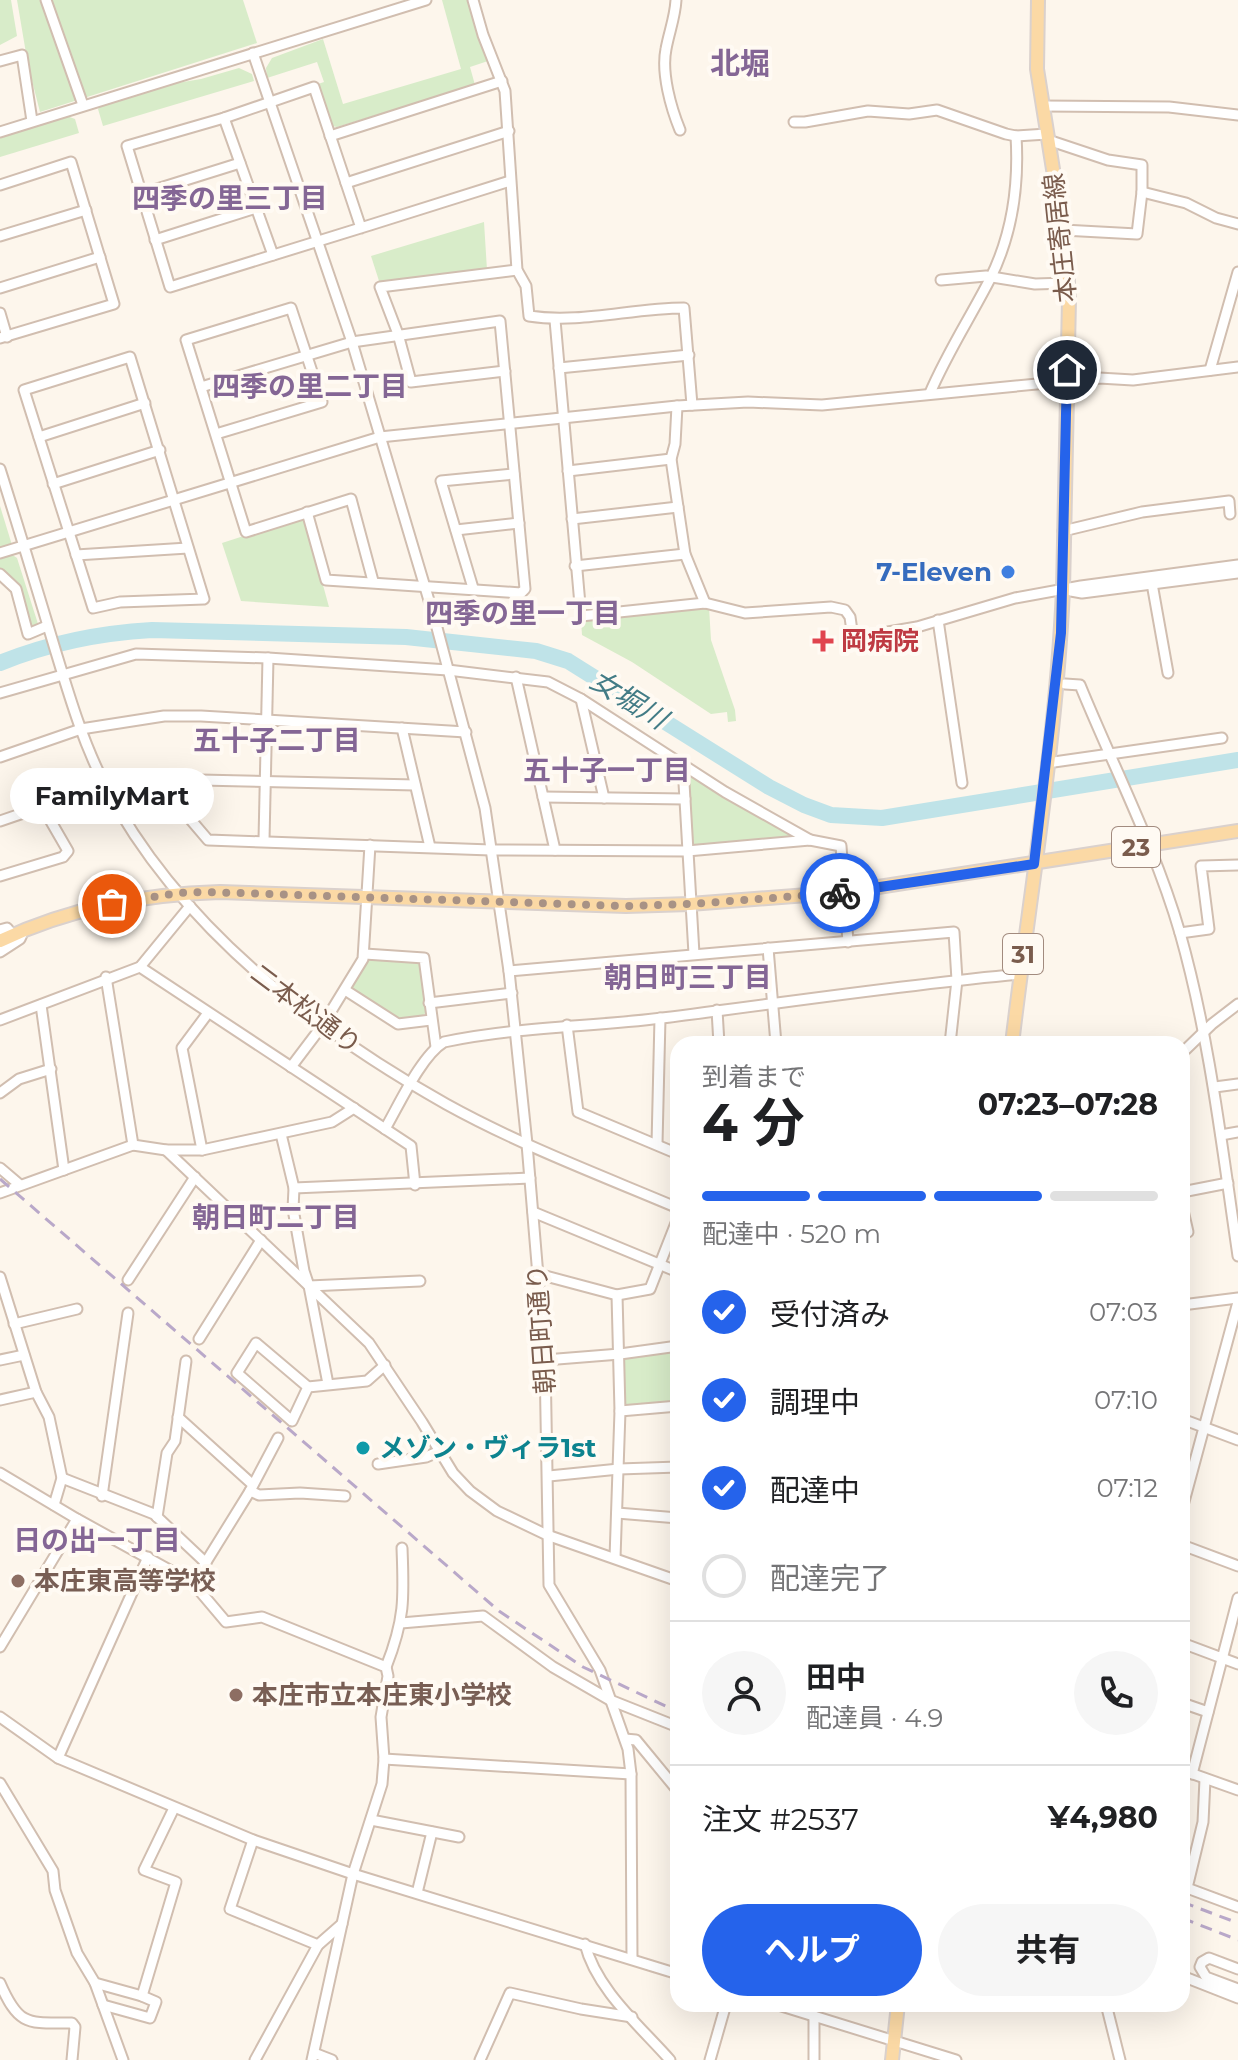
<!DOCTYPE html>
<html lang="ja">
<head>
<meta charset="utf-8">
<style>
	body { margin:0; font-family:Montserrat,"Noto Sans JP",sans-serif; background:#f6f6f6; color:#202124; height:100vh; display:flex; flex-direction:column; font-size:30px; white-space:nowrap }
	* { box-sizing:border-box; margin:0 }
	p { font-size:26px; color:#757577 }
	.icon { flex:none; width:44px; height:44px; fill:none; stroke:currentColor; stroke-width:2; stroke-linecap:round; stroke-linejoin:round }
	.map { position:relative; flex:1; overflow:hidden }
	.sheet { position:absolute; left:670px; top:1036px; width:520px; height:976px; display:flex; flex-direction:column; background:#fff; border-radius:24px; box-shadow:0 8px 32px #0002 }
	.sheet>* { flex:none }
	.pin { position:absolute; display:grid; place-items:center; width:68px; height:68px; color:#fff; margin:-34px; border:4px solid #fff; border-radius:50%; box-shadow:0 2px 8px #0007 }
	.courier { position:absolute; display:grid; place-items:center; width:80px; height:80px; margin:-40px; border:6px solid #2563eb; border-radius:50%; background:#fff; color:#222; box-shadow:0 2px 10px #0007 }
	.bubble { position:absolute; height:56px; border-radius:28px; background:#fff; box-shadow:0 8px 32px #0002; font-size:26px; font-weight:700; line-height:56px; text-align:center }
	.head em { font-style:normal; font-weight:700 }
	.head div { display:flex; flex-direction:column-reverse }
	.head { display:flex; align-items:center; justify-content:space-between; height:136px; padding:0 32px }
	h1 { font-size:52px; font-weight:700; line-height:60px }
	.bar { display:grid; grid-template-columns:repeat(4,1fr); gap:12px 8px; align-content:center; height:96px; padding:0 32px }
	.bar i { height:10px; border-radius:6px; background:#e0e0e0 }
	.bar .current { background:#2563eb }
	.bar p { grid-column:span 4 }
	.line { display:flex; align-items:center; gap:20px; padding:0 32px; border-top:2px solid #e0e0e0 }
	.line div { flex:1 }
	.round { display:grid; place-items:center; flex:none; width:84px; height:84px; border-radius:42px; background:#f6f6f6 }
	ol { padding:0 32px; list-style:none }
	li { display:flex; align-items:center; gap:24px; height:88px }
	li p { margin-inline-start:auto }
	li .icon { padding:8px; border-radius:50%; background:#2563eb; color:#fff; stroke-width:4 }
	li:last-child { color:#757577 }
	li i { width:44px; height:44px; border:4px solid #e0e0e0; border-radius:50% }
	.primary-button { display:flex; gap:16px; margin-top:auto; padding:16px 32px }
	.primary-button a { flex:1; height:92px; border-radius:48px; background:#2563eb; color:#fff; font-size:32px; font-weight:700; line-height:92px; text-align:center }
	.primary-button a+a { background:#f6f6f6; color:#202124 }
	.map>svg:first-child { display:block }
</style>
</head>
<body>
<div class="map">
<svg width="1238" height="2060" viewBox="0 0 1238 2060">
	<rect width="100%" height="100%" fill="#fdf6ec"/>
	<!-- green -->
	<g fill="#d8ecc9">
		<polygon points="0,0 11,0 17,36 0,45"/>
		<polygon points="17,0 243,0 257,43 40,112 28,65"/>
		<polygon points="442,0 467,0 488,61 470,67 475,85 337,127 332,126 318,84 324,82 317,62 267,78 266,68 272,58 323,39 343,104 461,69"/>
		<polygon points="239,68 252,74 254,81 103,126 98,109 102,104 159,86 201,79"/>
		<polygon points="67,116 75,119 79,133 0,157 0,136"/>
		<polygon points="484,222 487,270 380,284 371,256"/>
		<polygon points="0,506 12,545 0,549"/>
		<polygon points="300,518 306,523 329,607 241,601 222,543"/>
		<polygon points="11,554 17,558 39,627 31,630 17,585 0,572 0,557"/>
		<polygon points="709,607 711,640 735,710 736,721 728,722 727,712 711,714 632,662 582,635 581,620"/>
		<polygon points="690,775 742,808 790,834 790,839 696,848 693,845 687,780"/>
		<polygon points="374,958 417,960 421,963 427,1012 423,1015 400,1019 352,990 352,986 366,960"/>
		<polygon points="678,1349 678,1402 627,1405 624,1402 624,1362 626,1358"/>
	</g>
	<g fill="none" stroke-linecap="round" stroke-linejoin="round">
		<!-- river -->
		<path stroke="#bfe3e8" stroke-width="16" d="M0 663C49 643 100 633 152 630L406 637 536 651 568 661 769 787 804 805 831 815 882 818 1238 760"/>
		<!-- minor casing -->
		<g stroke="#d1beb0" stroke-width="13">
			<g id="minor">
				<polyline points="46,0 83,105"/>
				<path d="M473 0 483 35 505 91 517 270 526 286 529 316C580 324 632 308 684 308L692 405"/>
				<path d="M676 0C675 18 669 32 666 49 661 73 671 108 680 130"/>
				<polyline points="253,53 352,342 436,624 485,808 509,971 527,1144 545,1360 549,1585 600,1670 628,1749 631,1774 632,1959"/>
				<polyline points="0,61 22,55 32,121"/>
				<polyline points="1043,106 1169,107 1238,115"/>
				<polyline points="224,118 273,255"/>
				<polyline points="794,122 805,122 868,111 909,114 937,110 1006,134 1016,136 1047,134"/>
				<polyline points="0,132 426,0"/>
				<polyline points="330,136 502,81"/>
				<polyline points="1048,140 1108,160 1142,165 1142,192"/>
				<polyline points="346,183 509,131"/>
				<polyline points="0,185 71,162 114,304 0,338"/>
				<polyline points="141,194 240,163"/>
				<path d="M361 228 314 87 224 118 127 146 170 287C283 252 397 217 510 181"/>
				<polyline points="1063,230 1137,234 1142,192 1186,203 1216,218 1238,224"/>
				<polyline points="0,236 86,210"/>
				<polyline points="155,240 256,208"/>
				<polyline points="941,280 986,276 1035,284 1067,283"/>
				<polyline points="0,288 100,257"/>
				<polyline points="0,313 7,337"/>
				<polyline points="555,320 581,616 705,603 745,613 831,607 845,610 850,617 853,638 917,627 1015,598 1081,586 1238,565"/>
				<polygon points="130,357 204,599 120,602 93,608 24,390"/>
				<polyline points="559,368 689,355"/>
				<polyline points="1210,370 1238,272"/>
				<polyline points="505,371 411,382 398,334 380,287 517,270"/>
				<polyline points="201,387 352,342 500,321 525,589 521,593 326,580 307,512"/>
				<path d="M930 393C947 353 970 318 990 279 1012 235 1019 184 1016 136"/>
				<polyline points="677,406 675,444 671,459 678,507 685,554 705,603"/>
				<polyline points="216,434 322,402 291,308 186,340 246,532 351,499 373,581"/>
				<polyline points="39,437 145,403"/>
				<path d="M0 469C19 529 37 589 55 649 69 695 83 743 105 785 178 925 311 1028 446 1104 520 1145 600 1175 678 1208"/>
				<polyline points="568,471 671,459"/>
				<polyline points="53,484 160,450"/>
				<polyline points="572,519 678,507"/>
				<polyline points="456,530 519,523"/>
				<polyline points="1063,531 1142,512 1229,501 1230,514"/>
				<polyline points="0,553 380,437 677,406 748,402 822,405 1099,378 1133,380 1238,367"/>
				<polyline points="76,555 188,548"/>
				<polyline points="575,566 685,554"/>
				<polyline points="0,574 16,589 28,634 47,626"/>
				<polyline points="1151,578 1168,673"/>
				<polyline points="473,588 441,481 514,474"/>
				<polyline points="1071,591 1082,593 1238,573"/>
				<polyline points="938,620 962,783"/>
				<polyline points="516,677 555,850"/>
				<path d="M1065 684 1080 685C1114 768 1155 847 1180 933 1210 1039 1222 1148 1238 1256"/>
				<polyline points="0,693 136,654 268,658 448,670 548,682 581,699 725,792 810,840"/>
				<polyline points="581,699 604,798"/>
				<polyline points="402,728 430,847"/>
				<polyline points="0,757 81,729 164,716 201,716 466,732"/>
				<polyline points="1047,763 1222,738"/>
				<polyline points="683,766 694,954"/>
				<polyline points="156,779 208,840 491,850 687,851 810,840 841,846 848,942"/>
				<polyline points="543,797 685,799"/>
				<polyline points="0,821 105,785 156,779 415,785"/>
				<polyline points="264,840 268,658"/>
				<polyline points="0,876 63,857 68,851 42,806"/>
				<polyline points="0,930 7,928 13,935"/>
				<polyline points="1180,933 1209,929 1201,866 1238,865"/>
				<polyline points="768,948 776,1044"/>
				<polyline points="0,952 20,939 24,930"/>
				<polyline points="365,954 424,958 436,1047"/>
				<polyline points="140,967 411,1146 415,1185"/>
				<polyline points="509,971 954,932 957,980 950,1044"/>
				<polyline points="106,977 133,1145"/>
				<polyline points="345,990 398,1024 431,1020"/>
				<polyline points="429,1003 512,993"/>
				<polyline points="41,1005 64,1170"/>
				<polyline points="717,1010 719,1044"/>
				<polyline points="0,1020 140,967 190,906"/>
				<polyline points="567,1025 578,1112 678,1154"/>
				<polyline points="1182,1053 1212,1024 1238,1004"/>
				<polyline points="291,1067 322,1026 363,959 370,845"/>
				<polyline points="1215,1087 1238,1084"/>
				<polyline points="0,1093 19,1079 51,1069"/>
				<path d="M385 1129C399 1105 421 1056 444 1042 516 1027 589 1027 662 1018 782 1003 900 985 1020 974"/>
				<polyline points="281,1134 294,1188 293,1209 304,1271 309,1286 328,1384"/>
				<polyline points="1221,1135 1238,1132"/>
				<polyline points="657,1144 660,1018"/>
				<polyline points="166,1150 369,1343 422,1422 453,1473 470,1491 497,1511 547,1535 678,1581"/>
				<polyline points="202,1150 182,1048 208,1013"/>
				<polyline points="0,1168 20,1185"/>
				<polyline points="294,1188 530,1178"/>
				<polyline points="1182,1192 1228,1183"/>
				<polyline points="0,1193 133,1145 166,1150 202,1150 332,1122 354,1108"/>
				<polyline points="1182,1206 1188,1232 1182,1233"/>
				<polyline points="533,1212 678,1272"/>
				<polyline points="538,1274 617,1295 650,1289 678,1218"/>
				<polyline points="0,1277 36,1392 49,1417 62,1478 54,1505"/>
				<polyline points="128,1280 195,1177"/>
				<polyline points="309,1286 420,1281"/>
				<polyline points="1182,1305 1238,1298"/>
				<polyline points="14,1324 77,1309"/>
				<polyline points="199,1339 261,1240"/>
				<polyline points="0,1360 24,1355"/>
				<polyline points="545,1360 620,1354 678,1346"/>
				<polyline points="308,1387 292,1421 237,1373 256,1343 308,1387 367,1381 385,1365"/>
				<polyline points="0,1400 36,1392"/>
				<polyline points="620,1411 678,1406"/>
				<polyline points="178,1417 252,1484"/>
				<polyline points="1182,1419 1238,1440"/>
				<polyline points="378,1464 426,1457 440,1451"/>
				<polyline points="0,1473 77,1519 193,1583 226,1622 262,1617 386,1667 388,1676 381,1717 384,1759 382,1784 353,1874 312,2060"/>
				<polyline points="549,1476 619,1469 678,1467"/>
				<polyline points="62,1478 154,1514 206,1563"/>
				<polyline points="250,1491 259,1495 300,1493 345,1496"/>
				<polyline points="102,1496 128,1313"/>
				<polyline points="1182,1509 1238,1302"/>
				<polyline points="617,1513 678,1518"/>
				<polyline points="157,1517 167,1453 175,1441 186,1361"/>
				<polyline points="1182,1545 1238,1566"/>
				<polyline points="615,1558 620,1411 617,1295"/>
				<polyline points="193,1583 250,1491 278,1438"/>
				<polyline points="401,1623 483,1616 553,1667 610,1700 678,1727"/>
				<polyline points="1182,1643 1238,1664"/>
				<polyline points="0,1647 77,1519"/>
				<path d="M386 1667C405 1619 404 1598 402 1548"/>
				<polyline points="1182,1703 1208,1712"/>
				<polyline points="0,1717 58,1758 253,1840 353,1874 678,1974"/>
				<polyline points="625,1739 636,1740 678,1791"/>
				<polyline points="58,1758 148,1557"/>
				<polyline points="384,1759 631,1774"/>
				<polyline points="1182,1770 1238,1790"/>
				<polyline points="1192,1774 1238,1598"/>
				<polyline points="1205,1779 1203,1822 1187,1888 1238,1907"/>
				<polyline points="0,1783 53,1871 55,1890 77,1953 95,1983 123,2060"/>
				<polyline points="371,1820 459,1837"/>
				<polyline points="253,1840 230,1909 318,1945"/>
				<polyline points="417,1893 432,1832"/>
				<path d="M585 1944C596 1989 640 2026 670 2060"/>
				<polyline points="1238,1969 1209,1958 1202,1962 1200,1967 1206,1977 1238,1989"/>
				<polyline points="1182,1976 1238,1998"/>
				<path d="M0 1983C19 2027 28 2023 72 2023L75 2027 72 2060"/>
				<polyline points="95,1983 142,1996 176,1882 144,1870 174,1808"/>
				<polyline points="775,2004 956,2060"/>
				<polyline points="1106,2004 1120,2060"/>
				<polyline points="103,2005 150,2018 156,2002 142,1996"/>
				<polyline points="814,2016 814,2060"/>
				<polyline points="314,2053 332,2060"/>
				<polyline points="255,2060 318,1945 342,1924"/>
				<polyline points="480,2060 510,1993 581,2009 632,2017"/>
				<polyline points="710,2060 726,2004"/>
			</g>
		</g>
		<!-- major casing -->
		<g stroke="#dad1cd" stroke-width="16">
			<g id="major">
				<path d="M0 941C69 908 144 894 220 892L626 906 690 904 846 892 1238 831"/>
				<path d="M1012 1044C1030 893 1056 742 1063 590L1069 299 1066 251 1037 69 1038 0"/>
				<polyline points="892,2060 898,2004"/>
			</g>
		</g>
		<!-- minor -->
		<use href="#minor" stroke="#fff" stroke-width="9"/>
		<!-- major -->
		<use href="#major" stroke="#fbd9a5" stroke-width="12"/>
		<!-- rail -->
		<g stroke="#b9a8c9" stroke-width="3" stroke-dasharray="12 8" stroke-linecap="butt">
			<polyline points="0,1179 499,1611 583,1667 678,1712"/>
			<polyline points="1182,1902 1238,1923"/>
			<polyline points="1182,1918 1238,1940"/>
		</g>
	</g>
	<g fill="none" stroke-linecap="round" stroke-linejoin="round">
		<!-- done -->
		<polyline stroke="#a89285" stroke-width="8" stroke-dasharray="0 14.4" points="112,904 177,893 207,892 626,906 690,904 840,893"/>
		<!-- route -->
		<polyline stroke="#2563eb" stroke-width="10" points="840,893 1034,864 1061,633 1067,370"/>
	</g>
	<!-- markers -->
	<circle fill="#3f7fe0" stroke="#fffaf3" stroke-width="3" cx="1008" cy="572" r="8"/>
	<path fill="#e0444e" stroke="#fffaf3" stroke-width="3" d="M819 629h8v8h8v8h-8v8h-8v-8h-8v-8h8z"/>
	<circle fill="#0f9aa8" stroke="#fffaf3" stroke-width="3" cx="363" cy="1448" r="8"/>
	<g fill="#8d6e63" stroke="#fffaf3" stroke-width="3">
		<circle cx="18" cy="1581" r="8"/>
		<circle cx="236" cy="1695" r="8"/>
	</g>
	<g text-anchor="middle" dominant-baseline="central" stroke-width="8" stroke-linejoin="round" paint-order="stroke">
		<!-- shield labels -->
		<g fill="#fffaf3" stroke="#a28b7f" stroke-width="2">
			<rect x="1112" y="827" width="48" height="40" rx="6"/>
			<rect x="1003" y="934" width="40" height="40" rx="6"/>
		</g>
		<g font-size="24" font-weight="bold" fill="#7a5c4d">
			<text x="1136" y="847">23</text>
			<text x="1023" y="954">31</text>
		</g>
		<!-- street labels -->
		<g font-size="26" fill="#7a5c4d" stroke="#fffaf3">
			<text transform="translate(1060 238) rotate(-96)">本庄寄居線</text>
			<text transform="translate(306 1009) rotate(37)">二本松通り</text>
			<text transform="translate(541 1329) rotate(-94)">朝日町通り</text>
		</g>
		<!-- shop labels -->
		<g font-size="26" font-weight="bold" fill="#366cbe" stroke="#fffaf3" text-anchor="end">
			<text x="992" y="572">7-Eleven</text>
		</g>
		<!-- health labels -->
		<g font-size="26" font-weight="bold" fill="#be3a42" stroke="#fffaf3" text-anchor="start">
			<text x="841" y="641">岡病院</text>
		</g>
		<!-- culture labels -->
		<g font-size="26" font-weight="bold" fill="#0d838f" stroke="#fffaf3" text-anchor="start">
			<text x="379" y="1448">メゾン・ヴィラ1st</text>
		</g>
		<!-- education labels -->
		<g font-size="26" font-weight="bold" fill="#785e54" stroke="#fffaf3" text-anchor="start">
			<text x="34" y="1581">本庄東高等学校</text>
			<text x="252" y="1695">本庄市立本庄東小学校</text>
		</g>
		<!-- neighbourhood labels -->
		<g font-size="28" font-weight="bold" fill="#846695" stroke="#fffaf3">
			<text x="230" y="198">四季の里三丁目</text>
			<text x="310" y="386">四季の里二丁目</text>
			<text x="523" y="613">四季の里一丁目</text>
			<text x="277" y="740">五十子二丁目</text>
			<text x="607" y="770">五十子一丁目</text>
			<text x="688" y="977">朝日町三丁目</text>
			<text x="276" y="1217">朝日町二丁目</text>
			<text x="97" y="1540">日の出一丁目</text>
		</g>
		<!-- water labels -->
		<g font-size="28" font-style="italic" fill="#437c86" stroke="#fffaf3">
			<text transform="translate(629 699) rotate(32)">女堀川</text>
		</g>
		<!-- quarter labels -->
		<g font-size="30" font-weight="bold" fill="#846695" stroke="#fffaf3">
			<text x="740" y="63">北堀</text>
		</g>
	</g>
</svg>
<div class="pin" style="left:112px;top:904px;background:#ea580c"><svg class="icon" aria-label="bag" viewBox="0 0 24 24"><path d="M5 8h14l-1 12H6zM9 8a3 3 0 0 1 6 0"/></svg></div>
<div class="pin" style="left:1067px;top:370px;background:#1f2937"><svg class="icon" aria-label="home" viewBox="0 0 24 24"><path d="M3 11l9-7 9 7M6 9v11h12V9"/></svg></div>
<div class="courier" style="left:840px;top:893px"><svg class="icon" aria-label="bike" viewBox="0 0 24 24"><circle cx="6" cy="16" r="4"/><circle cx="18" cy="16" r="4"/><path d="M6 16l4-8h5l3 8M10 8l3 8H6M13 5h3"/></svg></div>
<div class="bubble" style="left:10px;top:768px;width:204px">FamilyMart</div>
<section class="sheet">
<div class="head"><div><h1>4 分</h1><p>到着まで</p></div><em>07:23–07:28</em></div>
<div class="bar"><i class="current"></i><i class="current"></i><i class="current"></i><i></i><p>配達中 · 520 m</p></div>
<ol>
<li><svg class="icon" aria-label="check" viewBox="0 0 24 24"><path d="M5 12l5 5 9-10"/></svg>受付済み<p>07:03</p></li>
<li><svg class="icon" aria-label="check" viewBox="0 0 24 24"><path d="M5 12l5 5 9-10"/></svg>調理中<p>07:10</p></li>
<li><svg class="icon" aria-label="check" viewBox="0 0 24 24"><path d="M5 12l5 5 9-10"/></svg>配達中<p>07:12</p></li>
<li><i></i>配達完了</li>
</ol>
<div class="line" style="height:144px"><a class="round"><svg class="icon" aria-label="person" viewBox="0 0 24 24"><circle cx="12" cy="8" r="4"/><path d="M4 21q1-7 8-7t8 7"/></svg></a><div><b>田中</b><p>配達員 · 4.9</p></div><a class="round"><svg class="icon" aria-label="phone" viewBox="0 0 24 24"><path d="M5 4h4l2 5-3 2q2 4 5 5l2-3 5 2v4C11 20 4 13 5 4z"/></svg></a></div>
<div class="line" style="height:104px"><div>注文 #2537</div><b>¥4,980</b></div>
<div class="primary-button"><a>ヘルプ</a><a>共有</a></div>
</section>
</div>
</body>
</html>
